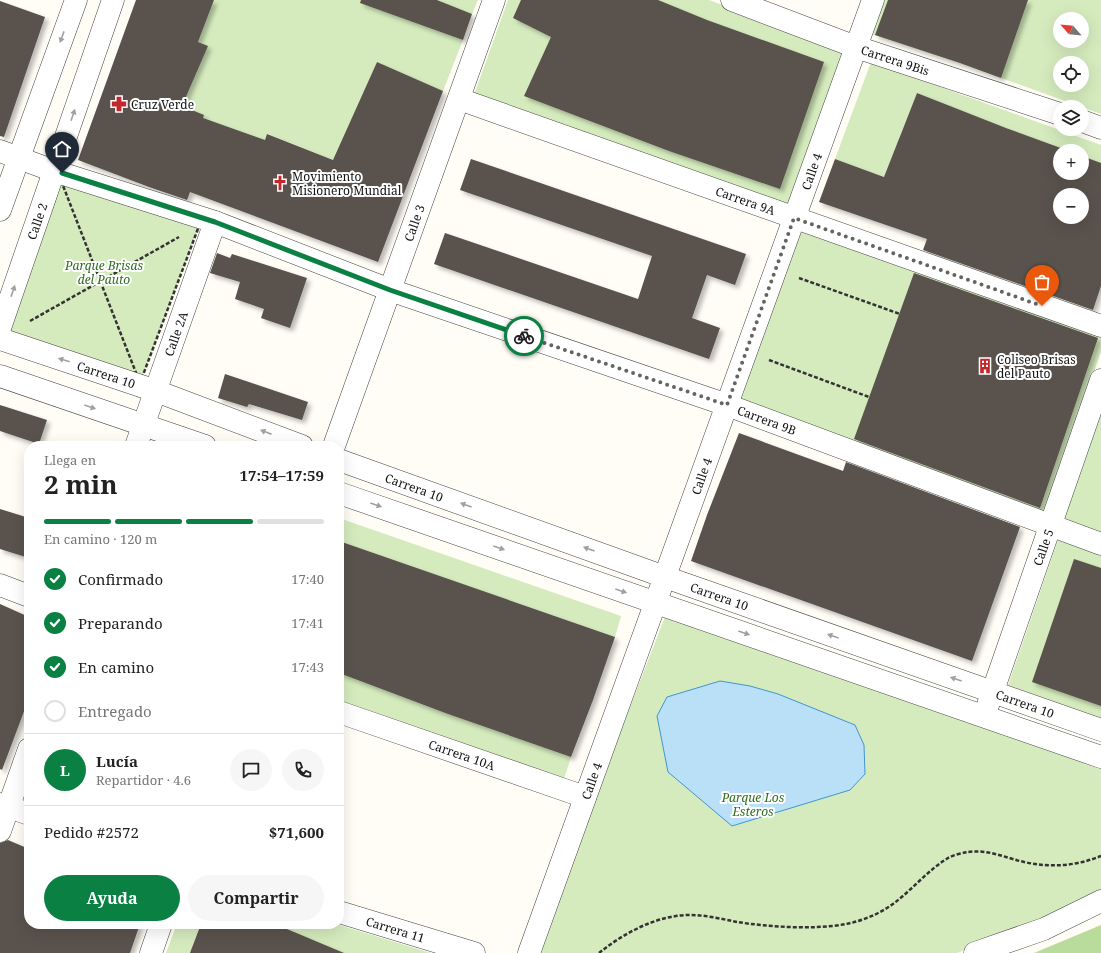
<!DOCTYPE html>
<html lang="es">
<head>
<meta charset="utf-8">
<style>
	body { margin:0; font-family:"Noto Serif",serif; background:#f6f6f6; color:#222; height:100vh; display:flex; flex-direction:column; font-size:15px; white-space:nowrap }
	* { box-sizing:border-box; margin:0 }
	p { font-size:13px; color:#767676 }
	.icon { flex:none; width:22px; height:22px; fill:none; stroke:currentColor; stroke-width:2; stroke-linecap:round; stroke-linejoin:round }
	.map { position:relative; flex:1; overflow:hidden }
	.drawer { position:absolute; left:24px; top:441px; width:320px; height:488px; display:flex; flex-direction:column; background:#fff; border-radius:16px; box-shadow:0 4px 16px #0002 }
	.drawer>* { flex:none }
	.needle { width:26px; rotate:297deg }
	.controls { position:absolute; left:1053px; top:12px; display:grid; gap:8px }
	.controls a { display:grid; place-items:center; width:36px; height:36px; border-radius:50%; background:#fff; box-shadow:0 4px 16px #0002; font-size:20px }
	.pin { position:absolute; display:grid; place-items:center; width:34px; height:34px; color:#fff; margin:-41px -17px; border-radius:50% 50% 50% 0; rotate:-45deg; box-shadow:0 0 4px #0007 }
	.pin .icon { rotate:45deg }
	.courier { position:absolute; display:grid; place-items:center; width:40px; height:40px; margin:-20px; border:3px solid #0b8043; border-radius:50%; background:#fff; color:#222; box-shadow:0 1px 5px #0007 }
	.summary em { font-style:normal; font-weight:700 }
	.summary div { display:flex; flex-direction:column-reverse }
	.summary { display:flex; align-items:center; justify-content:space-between; height:68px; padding:0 20px }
	h1 { font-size:26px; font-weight:700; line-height:30px }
	.bar { display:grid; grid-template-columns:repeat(4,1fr); gap:6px 4px; align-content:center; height:48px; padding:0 20px }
	.bar i { height:5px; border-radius:3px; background:#e0e0e0 }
	.bar .current { background:#0b8043 }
	.bar p { grid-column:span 4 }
	.line { display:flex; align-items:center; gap:10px; padding:0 20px; border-top:1px solid #e0e0e0 }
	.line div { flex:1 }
	.round { display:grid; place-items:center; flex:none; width:42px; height:42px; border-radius:21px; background:#f6f6f6 }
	ol { padding:0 20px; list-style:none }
	li { display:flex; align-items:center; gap:12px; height:44px }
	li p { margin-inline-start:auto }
	li .icon { padding:4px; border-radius:50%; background:#0b8043; color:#fff; stroke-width:4 }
	li:last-child { color:#767676 }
	li i { width:22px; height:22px; border:2px solid #e0e0e0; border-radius:50% }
	.cta { display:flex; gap:8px; margin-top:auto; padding:8px 20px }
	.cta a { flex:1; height:46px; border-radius:24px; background:#0b8043; color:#fff; font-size:16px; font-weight:700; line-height:46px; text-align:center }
	.cta a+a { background:#f6f6f6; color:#222 }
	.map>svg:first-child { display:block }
</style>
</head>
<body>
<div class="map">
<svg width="1101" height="953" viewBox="0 0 1101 953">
	<defs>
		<filter id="shadow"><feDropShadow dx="3.5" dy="3.5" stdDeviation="2" flood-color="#0004"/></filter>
	</defs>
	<rect width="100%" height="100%" fill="#fffdf5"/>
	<!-- green -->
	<g fill="#d5ebbd" fill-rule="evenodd">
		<polygon points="214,0 403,0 398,16 463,40 443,91 377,62 334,160 268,134 265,140 216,123 202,158 182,106 207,46 198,42"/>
		<polygon points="437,0 478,0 472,14"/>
		<polygon points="508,0 709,0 844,49 787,207 474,95"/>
		<path d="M880 0H1101V114L960 63 868 33ZM1060 19H1082V41H1060ZM1060 63H1082V85H1060Z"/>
		<polygon points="871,62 1101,145 1101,163 1082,156 1082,151 1069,151 1006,128 917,93 899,138 1060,217 1082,217 1101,255 835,159"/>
		<polygon points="60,178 199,226 140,383 5,335"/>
		<polygon points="798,225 1101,332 1101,352 1043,516 735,400"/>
		<polygon points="1101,391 1101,541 1055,525"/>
		<polygon points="339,518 621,616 615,637 339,541"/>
		<polygon points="1058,540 1101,555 1101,720 1007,688"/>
		<polygon points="666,614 1101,768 1101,896 1044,922 957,953 535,953"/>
		<polygon points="339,673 448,714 571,757 564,779 339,700"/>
		<polygon points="177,924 336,924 431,953 166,953"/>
	</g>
	<!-- forest -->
	<polygon fill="#b9dc9c" points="1101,925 1101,953 1034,953"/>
	<!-- water -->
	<polygon fill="#b9e0f7" stroke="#3f96cf" points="720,681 750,686 778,694 855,725 864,745 865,774 850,790 732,826 668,772 657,716 667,697"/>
	<!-- building -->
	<g fill="#5a524d" fill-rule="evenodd" filter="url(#shadow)">
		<polygon points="136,0 214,0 198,42 208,46 182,106 204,115 203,118 265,140 267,134 333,160 377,62 443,91 378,262 190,192 187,200 149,187 78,160"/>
		<polygon points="361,0 437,0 472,14 463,40 360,3"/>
		<polygon points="521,0 658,0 707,20 824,62 780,189 669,151 524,96 551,37 513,18"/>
		<polygon points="888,0 1028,0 1001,78 960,63 875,35"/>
		<polygon points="0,1 45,17 4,137 0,136"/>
		<path d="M917 93 1006 128 1069 151H1060V173H1082V156L1101 163V286L1093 310 923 250 927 239 819 202 835 159 884 177ZM1060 195H1082V217H1060Z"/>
		<polygon points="471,159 746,254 735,285 707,275 692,318 720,328 709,359 434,264 445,233 638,299 652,256 460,190"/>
		<polygon points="217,253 230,258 232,254 307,278 290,328 261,318 264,309 235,299 240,282 210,273"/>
		<polygon points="914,273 1098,338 1040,508 854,439"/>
		<polygon points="225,374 308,402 302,420 249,404 247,407 218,398"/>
		<polygon points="0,405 47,420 39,444 0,431"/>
		<polygon points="739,433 843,471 846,462 1020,527 972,661 691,561 707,515"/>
		<polygon points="0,509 29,518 29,558 0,549"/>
		<polygon points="339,541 615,637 593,700 571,757 448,714 339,673"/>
		<polygon points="1074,559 1101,568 1101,706 1032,682"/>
		<polygon points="0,604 29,617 29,698 2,770 0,769"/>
		<polygon points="8,840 29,849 29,924 140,924 130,953 0,953 0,843"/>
		<polygon points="201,924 275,924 344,953 190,953"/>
	</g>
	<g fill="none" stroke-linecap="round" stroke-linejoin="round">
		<!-- minor casing -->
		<g stroke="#444" stroke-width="23">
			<g id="minor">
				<path id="s1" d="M732 0 856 47 1060 114"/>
				<path id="s2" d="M459 99 1101 326"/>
				<polyline points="1082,121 1101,128"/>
				<path id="s3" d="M0 151 54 171 215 222 390 290 727 405 1101 544"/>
				<path id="s4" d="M0 339 156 391 302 446"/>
				<polyline points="0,376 205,446"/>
				<path id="s5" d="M136 446 215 222"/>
				<path id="s6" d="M334 446 494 0"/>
				<path id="s7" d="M339 460 665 577 1101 730"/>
				<polyline points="339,493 1101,757"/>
				<polyline points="0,585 29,596"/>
				<path id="s8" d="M988 705 1101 380"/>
				<path id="s9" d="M339 712 585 797"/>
				<polyline points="0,804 29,814"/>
				<polyline points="0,831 29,749"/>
				<path id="s10" d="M339 912 474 953"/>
				<polyline points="151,953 161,924"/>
				<path id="s11" d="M529 953 873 0"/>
			</g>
		</g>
		<!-- tertiary casing -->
		<g stroke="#444" stroke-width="23">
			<g id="tertiary">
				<polyline points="0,210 76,0"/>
				<path id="s12" d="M0 328 113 0"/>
				<polyline points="975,953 1044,929 1101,901"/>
			</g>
		</g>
		<!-- path -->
		<g stroke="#333" stroke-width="2.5" stroke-dasharray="4 2" stroke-linecap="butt">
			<polygon points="60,178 199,226 140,383"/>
			<polyline points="799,278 900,314"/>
			<polyline points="30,321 179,237"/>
			<polyline points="769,360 869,397"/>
			<path d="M599 953C624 933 657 915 690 915 706 915 722 919 737 922 770 927 813 930 846 924 862 921 879 914 893 904 912 890 928 870 948 858 953 855 962 853 968 852 988 849 1006 858 1024 862 1051 868 1076 866 1101 856"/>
		</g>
		<!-- minor -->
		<use href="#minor" stroke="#fff" stroke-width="22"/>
		<!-- tertiary -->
		<use href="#tertiary" stroke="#fff" stroke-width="22"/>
	</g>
	<!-- one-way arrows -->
	<defs><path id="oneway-solid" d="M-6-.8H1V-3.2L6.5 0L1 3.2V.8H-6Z"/></defs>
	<g fill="#a0a0a0">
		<use href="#oneway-solid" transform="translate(62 37) rotate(110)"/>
		<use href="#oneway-solid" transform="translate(73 115) rotate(-71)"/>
		<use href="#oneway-solid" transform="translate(13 291) rotate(-71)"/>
		<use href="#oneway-solid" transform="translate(64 360) rotate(-162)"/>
		<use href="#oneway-solid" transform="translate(90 407) rotate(19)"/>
		<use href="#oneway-solid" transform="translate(266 432) rotate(-159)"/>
		<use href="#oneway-solid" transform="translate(376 505) rotate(19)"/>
		<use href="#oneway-solid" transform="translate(466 505) rotate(-160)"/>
		<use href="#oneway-solid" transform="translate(499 548) rotate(19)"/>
		<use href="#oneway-solid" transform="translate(589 549) rotate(-160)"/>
		<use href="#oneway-solid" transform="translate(621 591) rotate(19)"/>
		<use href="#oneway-solid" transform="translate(744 633) rotate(19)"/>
		<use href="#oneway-solid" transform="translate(833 636) rotate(-161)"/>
		<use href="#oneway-solid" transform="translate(956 679) rotate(-161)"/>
	</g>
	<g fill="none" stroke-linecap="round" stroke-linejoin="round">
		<!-- done -->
		<polyline stroke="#646461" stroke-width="4" stroke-dasharray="0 7.2" points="524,336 727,405 794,218 1042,306"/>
		<!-- route -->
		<polyline stroke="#0b8043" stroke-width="5" points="62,173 215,222 390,290 524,336"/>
	</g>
	<!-- icons -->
	<defs>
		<g id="pharmacy-bare" transform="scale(1.2)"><path d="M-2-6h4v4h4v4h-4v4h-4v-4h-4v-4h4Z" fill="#c4262e" stroke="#fff" stroke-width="2.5" paint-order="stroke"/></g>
		<g id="church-bare" transform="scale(1.2)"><path d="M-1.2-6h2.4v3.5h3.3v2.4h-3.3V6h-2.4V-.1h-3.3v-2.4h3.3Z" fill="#c4262e" stroke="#fff" stroke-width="2.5" paint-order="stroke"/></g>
		<g id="building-bare" transform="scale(1.2)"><path d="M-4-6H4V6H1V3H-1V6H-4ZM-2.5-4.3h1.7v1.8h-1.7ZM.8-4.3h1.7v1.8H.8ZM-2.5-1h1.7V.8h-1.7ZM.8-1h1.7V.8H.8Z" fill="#c4262e" stroke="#fff" stroke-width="2.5" paint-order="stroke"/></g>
	</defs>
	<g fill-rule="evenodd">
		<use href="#pharmacy-bare" x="119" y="104"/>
		<use href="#church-bare" x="280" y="183"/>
		<use href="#building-bare" x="985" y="366"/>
	</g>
	<g text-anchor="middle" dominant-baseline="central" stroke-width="4" stroke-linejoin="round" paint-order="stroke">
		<!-- street labels -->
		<g font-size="12" fill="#111" stroke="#fff">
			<text stroke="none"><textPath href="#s1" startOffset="174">Carrera 9Bis</textPath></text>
			<text stroke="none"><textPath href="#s11" startOffset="831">Calle 4</textPath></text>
			<text stroke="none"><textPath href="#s2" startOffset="304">Carrera 9A</textPath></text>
			<text stroke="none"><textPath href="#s12" startOffset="113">Calle 2</textPath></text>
			<text stroke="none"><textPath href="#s6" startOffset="237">Calle 3</textPath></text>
			<text stroke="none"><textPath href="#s5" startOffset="119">Calle 2A</textPath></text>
			<text stroke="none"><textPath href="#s4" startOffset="112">Carrera 10</textPath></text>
			<text stroke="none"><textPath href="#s3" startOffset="813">Carrera 9B</textPath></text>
			<text stroke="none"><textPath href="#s11" startOffset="507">Calle 4</textPath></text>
			<text stroke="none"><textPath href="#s7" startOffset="80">Carrera 10</textPath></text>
			<text stroke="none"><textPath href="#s8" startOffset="167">Calle 5</textPath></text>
			<text stroke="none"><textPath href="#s7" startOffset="404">Carrera 10</textPath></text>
			<text stroke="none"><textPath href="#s7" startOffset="728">Carrera 10</textPath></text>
			<text stroke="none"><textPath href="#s9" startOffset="130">Carrera 10A</textPath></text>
			<text stroke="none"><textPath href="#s11" startOffset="183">Calle 4</textPath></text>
			<text stroke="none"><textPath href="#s10" startOffset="59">Carrera 11</textPath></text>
		</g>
		<!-- poi labels -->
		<g font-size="12" fill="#111" stroke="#fff" text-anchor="start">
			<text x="131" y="104">Cruz Verde</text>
			<text x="292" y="176">Movimiento<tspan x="292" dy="14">Misionero Mundial</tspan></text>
			<text x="997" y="359">Coliseo Brisas<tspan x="997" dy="14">del Pauto</tspan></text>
		</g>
		<!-- park labels -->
		<g font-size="12" font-style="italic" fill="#2f6b1f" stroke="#fff">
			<text x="104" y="265">Parque Brisas<tspan x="104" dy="14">del Pauto</tspan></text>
			<text x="753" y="797">Parque Los<tspan x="753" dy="14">Esteros</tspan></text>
		</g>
	</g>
</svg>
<div class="controls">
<a><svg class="needle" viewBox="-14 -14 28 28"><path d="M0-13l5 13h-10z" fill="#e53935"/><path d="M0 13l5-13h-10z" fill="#767676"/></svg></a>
<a><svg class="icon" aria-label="locate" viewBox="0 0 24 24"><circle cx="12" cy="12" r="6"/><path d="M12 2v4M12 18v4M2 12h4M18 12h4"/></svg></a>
<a><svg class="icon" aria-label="layers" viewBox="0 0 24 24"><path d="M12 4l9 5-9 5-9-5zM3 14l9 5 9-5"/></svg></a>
<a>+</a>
<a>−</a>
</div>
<div class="pin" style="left:1042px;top:306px;background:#ea580c"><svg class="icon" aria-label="bag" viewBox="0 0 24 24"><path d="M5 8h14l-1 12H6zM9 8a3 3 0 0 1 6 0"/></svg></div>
<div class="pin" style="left:62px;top:173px;background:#1f2937"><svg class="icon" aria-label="home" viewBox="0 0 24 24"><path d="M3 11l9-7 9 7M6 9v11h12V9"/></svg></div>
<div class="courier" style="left:524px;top:336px"><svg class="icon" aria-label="bike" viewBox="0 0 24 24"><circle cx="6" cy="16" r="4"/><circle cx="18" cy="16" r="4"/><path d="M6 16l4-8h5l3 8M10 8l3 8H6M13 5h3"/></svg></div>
<section class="drawer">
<div class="summary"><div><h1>2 min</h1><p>Llega en</p></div><em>17:54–17:59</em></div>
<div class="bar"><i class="current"></i><i class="current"></i><i class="current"></i><i></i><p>En camino · 120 m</p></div>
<ol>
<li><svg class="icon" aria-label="check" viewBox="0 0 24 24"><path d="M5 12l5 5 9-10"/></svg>Confirmado<p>17:40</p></li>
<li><svg class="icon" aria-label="check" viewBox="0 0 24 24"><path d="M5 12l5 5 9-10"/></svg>Preparando<p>17:41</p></li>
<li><svg class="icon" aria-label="check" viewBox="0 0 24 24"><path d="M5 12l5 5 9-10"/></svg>En camino<p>17:43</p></li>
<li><i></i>Entregado</li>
</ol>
<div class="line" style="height:72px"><b class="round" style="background:#0b8043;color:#fff">L</b><div><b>Lucía</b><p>Repartidor · 4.6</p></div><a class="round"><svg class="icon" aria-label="chat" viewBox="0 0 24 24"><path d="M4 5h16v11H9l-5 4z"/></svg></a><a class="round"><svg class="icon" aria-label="phone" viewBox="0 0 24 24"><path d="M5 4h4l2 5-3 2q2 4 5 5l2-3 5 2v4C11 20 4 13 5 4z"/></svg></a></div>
<div class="line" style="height:52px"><div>Pedido #2572</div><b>$71,600</b></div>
<div class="cta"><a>Ayuda</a><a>Compartir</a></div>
</section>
</div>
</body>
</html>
